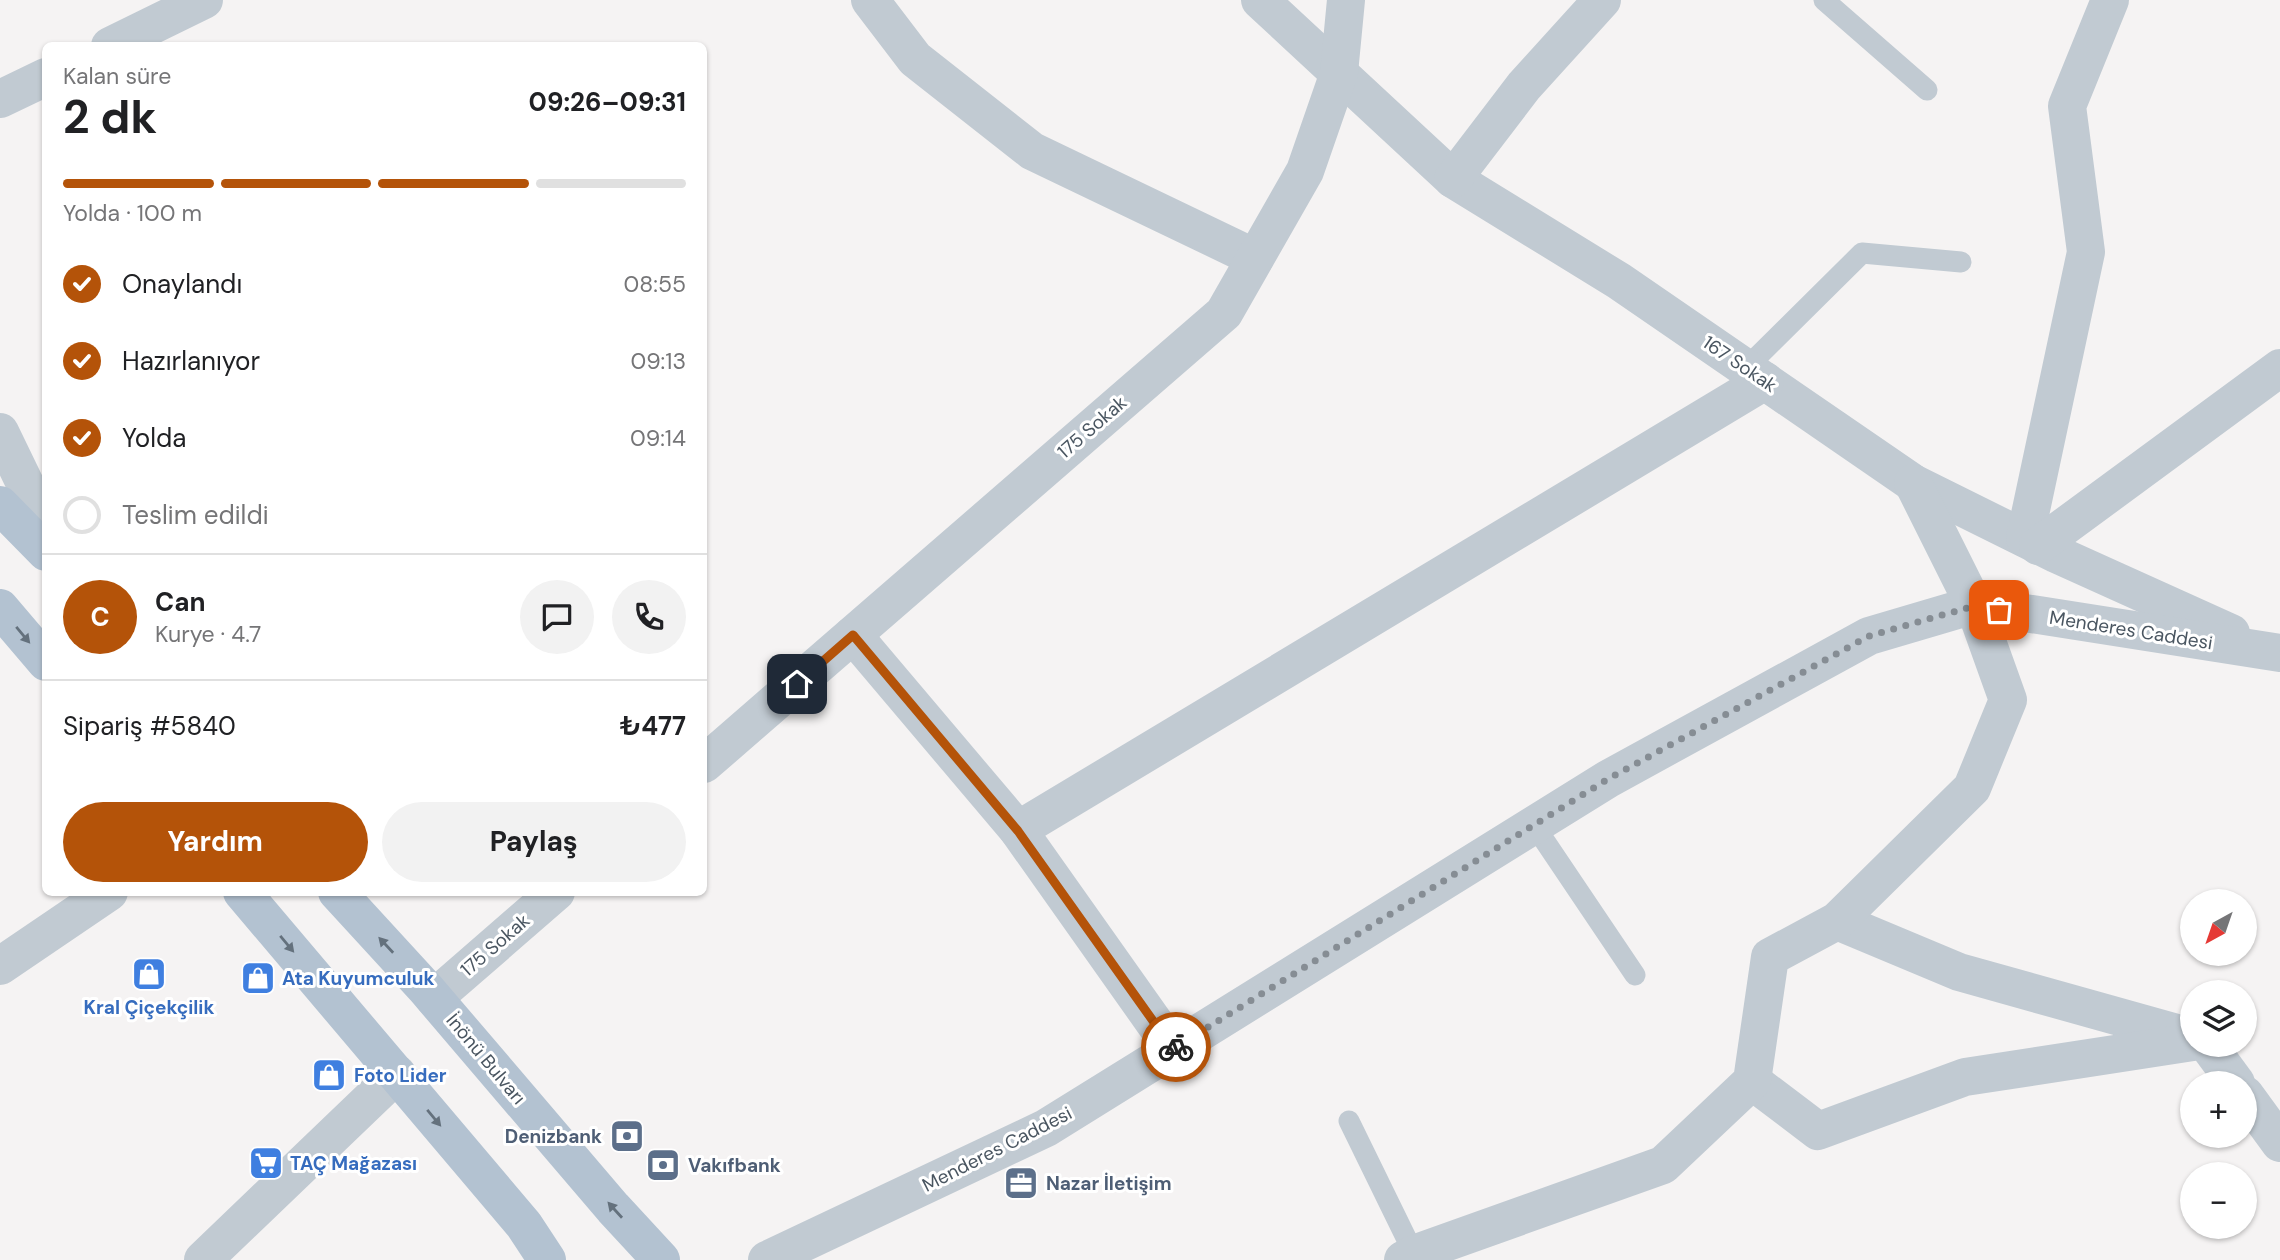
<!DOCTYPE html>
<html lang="tr">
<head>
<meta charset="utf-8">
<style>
	body { margin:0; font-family:"DM Sans",sans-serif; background:#f2f2f2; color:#202124; height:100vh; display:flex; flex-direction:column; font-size:26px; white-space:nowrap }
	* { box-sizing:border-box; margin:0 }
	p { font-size:23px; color:#757577 }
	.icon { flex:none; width:38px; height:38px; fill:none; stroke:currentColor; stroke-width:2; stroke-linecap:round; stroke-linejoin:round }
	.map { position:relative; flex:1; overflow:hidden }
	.sheet { position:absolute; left:42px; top:42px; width:665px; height:854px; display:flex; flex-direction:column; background:#fff; border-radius:10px; box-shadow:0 2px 5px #0004 }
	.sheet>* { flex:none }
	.needle { width:46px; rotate:220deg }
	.fabs { position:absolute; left:2180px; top:889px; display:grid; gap:14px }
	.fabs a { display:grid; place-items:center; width:77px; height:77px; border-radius:50%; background:#fff; box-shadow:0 2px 5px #0004; font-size:35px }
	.pin { position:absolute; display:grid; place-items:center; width:60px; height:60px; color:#fff; margin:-30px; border-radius:14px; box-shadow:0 4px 10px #0006 }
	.courier { position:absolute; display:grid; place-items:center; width:70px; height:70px; margin:-35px; border:5px solid #b45309; border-radius:50%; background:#fff; color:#222; box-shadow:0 2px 9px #0007 }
	.overview em { font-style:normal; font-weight:700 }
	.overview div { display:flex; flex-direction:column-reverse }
	.overview { display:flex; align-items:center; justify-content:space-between; height:119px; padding:0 21px }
	h1 { font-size:46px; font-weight:700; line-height:52px }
	.bar { display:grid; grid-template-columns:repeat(4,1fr); gap:10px 7px; align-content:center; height:84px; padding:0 21px }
	.bar i { height:9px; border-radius:5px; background:#e0e0e0 }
	.bar .active { background:#b45309 }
	.bar p { grid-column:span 4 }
	.line { display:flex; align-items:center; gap:18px; padding:0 21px; border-top:2px solid #e0e0e0 }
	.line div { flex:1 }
	.round { display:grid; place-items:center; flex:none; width:74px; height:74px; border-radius:37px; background:#f2f2f2 }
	ol { padding:0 21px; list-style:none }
	li { display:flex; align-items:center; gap:21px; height:77px }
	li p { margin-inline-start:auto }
	li .icon { padding:7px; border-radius:50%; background:#b45309; color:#fff; stroke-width:4 }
	li:last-child { color:#757577 }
	li i { width:38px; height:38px; border:4px solid #e0e0e0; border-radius:50% }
	.cta { display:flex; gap:14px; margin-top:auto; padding:14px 21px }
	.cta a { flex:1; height:80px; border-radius:42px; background:#b45309; color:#fff; font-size:28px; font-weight:700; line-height:80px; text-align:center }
	.cta a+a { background:#f2f2f2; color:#202124 }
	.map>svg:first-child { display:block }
</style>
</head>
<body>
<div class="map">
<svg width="2280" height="1260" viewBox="0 0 2280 1260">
	<rect width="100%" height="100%" fill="#f5f3f3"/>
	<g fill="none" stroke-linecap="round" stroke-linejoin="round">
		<!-- service -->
		<g stroke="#c1cad2" stroke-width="21">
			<polyline points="1824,0 1927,90"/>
			<polyline points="1746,368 1862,253 1961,262"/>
			<polyline points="1534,825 1635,975"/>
			<polyline points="1349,1121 1414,1254"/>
		</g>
		<!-- minor -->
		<g stroke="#c1cad2" stroke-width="38">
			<polyline points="870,0 915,59 1032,151 1255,258"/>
			<polyline points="1260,0 1453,179 1619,281 1913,483 2056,554 2231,633"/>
			<polyline points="110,46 204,0"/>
			<polyline points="0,99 46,77"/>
			<polyline points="1453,179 1524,86 1602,0"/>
			<polyline points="0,432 46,527"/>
			<polyline points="2025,538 2086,252 2067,106 2110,0"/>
			<polyline points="2038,546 2280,368"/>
			<polyline points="853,635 1018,830 1173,1049"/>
			<polyline points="704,764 1224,313 1305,171 1339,73 1346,0"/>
			<polyline points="1018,830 1765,381"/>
			<polyline points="1837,921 1959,972 2191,1037"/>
			<polyline points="0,966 109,892"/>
			<polyline points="434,998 556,892"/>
			<polyline points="2208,1045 2236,1083"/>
			<polyline points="1752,1081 1818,1131 1965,1077 2193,1042"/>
			<polyline points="2245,1095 2280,1143"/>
			<polyline points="203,1260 397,1074"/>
			<polyline points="767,1260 1046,1128 1608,779 1869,636 1974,605 2280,653"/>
			<polyline points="1403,1260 1414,1254 1663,1165 1752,1081 1770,957 1837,921 1972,788 2008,700 1974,605 1913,483"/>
		</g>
		<!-- primary -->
		<g stroke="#b3c2d1" stroke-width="38">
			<polyline points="0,505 46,552"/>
			<polyline points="0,608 46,662"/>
			<polyline points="242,892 524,1225 547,1260"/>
			<polyline points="337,892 426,989 613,1208 661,1260"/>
		</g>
	</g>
	<!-- one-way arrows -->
	<defs><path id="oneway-solid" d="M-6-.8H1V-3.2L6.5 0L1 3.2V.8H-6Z" transform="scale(1.75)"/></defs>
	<g fill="#64717d">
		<use href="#oneway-solid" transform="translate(23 635) rotate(50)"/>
		<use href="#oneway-solid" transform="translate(287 944) rotate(50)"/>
		<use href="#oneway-solid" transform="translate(386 945) rotate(-133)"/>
		<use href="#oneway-solid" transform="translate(434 1118) rotate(50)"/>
		<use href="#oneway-solid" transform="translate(615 1210) rotate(-132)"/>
	</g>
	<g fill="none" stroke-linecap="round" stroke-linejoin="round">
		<!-- done -->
		<polyline stroke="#868d94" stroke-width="7" stroke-dasharray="0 12.6" points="1176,1047 1608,779 1869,636 1974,606 1999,610"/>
		<!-- route -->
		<polyline stroke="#b45309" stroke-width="9" points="797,684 853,635 1018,831 1173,1049 1176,1047"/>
	</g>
	<!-- icons -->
	<defs>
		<g id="shop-square" transform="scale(1.75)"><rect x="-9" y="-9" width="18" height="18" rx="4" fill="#3f7fe0" stroke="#fff"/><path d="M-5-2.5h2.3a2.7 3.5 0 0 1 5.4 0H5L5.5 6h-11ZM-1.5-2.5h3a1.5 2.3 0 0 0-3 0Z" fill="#fff"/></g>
		<g id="bank-square" transform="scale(1.75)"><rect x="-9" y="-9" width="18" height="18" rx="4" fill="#5c6f8a" stroke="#fff"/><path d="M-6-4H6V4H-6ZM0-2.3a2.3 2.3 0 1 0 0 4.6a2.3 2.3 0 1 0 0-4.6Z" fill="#fff"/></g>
		<g id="supermarket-square" transform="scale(1.75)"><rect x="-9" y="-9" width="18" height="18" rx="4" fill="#3f7fe0" stroke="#fff"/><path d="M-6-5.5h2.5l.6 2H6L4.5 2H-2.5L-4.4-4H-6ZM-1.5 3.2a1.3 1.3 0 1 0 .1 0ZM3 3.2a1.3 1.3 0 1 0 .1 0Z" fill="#fff"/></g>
		<g id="office-square" transform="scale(1.75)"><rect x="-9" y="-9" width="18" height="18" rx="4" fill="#5c6f8a" stroke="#fff"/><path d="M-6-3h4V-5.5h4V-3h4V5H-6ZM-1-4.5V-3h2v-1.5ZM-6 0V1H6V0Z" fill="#fff"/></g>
	</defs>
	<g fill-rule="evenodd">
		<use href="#shop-square" x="149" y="974"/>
		<use href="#shop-square" x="258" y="978"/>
		<use href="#shop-square" x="329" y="1075"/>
		<use href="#bank-square" x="627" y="1136"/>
		<use href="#supermarket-square" x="266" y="1163"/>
		<use href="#bank-square" x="663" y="1165"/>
		<use href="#office-square" x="1021" y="1183"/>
	</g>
	<g text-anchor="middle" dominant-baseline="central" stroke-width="6" stroke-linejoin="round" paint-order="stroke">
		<!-- street labels -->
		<g font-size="19" fill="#4a5661" stroke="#fff">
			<text transform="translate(1740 364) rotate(34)">167 Sokak</text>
			<text transform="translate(1092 427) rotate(-41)">175 Sokak</text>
			<text transform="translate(2131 630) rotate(9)">Menderes Caddesi</text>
			<text transform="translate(495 945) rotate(-41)">175 Sokak</text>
			<text transform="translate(486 1059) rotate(50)">İnönü Bulvarı</text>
			<text transform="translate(997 1149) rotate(-27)">Menderes Caddesi</text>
		</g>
		<!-- shop labels -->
		<g font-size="19" font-weight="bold" fill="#366cbe" stroke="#fff" text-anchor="start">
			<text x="282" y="978">Ata Kuyumculuk</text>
			<text x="149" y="1007" text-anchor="middle">Kral Çiçekçilik</text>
			<text x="354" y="1075">Foto Lider</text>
			<text x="290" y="1163">TAÇ Mağazası</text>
		</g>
		<!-- service labels -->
		<g font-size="19" font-weight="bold" fill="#4e5e75" stroke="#fff" text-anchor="start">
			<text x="602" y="1136" text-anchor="end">Denizbank</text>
			<text x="688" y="1165">Vakıfbank</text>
			<text x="1046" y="1183">Nazar İletişim</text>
		</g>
	</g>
</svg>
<div class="fabs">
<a><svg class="needle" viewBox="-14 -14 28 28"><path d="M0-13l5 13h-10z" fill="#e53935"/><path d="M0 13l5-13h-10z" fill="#757577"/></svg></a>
<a><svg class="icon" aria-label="layers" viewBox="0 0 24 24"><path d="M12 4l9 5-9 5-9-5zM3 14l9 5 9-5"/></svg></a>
<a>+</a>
<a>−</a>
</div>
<div class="pin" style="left:1999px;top:610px;background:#ea580c"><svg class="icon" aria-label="bag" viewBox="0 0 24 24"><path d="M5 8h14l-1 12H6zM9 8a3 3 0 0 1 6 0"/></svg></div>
<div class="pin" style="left:797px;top:684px;background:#1f2937"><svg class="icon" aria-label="home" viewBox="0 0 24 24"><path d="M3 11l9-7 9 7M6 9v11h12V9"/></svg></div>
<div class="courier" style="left:1176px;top:1047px"><svg class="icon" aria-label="bike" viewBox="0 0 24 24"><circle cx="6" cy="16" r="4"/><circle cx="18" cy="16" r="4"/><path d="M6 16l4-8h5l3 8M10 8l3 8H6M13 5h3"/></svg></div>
<section class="sheet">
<div class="overview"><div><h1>2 dk</h1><p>Kalan süre</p></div><em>09:26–09:31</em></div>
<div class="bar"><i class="active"></i><i class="active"></i><i class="active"></i><i></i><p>Yolda · 100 m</p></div>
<ol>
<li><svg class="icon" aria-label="check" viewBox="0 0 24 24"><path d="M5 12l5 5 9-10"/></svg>Onaylandı<p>08:55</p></li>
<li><svg class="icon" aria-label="check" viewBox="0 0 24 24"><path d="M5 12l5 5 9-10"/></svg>Hazırlanıyor<p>09:13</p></li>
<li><svg class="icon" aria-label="check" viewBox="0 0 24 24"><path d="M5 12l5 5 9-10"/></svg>Yolda<p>09:14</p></li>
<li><i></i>Teslim edildi</li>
</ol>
<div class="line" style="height:126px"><b class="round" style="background:#b45309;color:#fff">C</b><div><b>Can</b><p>Kurye · 4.7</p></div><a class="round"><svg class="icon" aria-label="chat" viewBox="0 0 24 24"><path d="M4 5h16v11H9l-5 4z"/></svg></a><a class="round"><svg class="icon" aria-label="phone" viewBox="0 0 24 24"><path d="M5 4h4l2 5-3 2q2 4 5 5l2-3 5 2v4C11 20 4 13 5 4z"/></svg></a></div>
<div class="line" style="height:91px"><div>Sipariş #5840</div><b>₺477</b></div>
<div class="cta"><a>Yardım</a><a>Paylaş</a></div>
</section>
</div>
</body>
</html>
